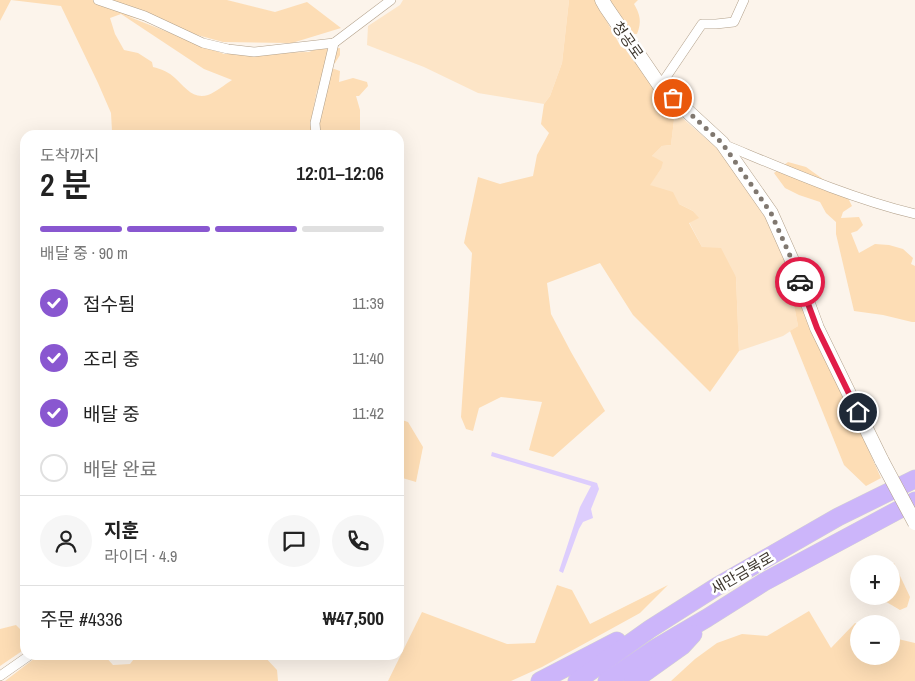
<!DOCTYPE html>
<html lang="ko">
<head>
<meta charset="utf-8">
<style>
	body { margin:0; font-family:"Archivo Narrow","Noto Sans KR",sans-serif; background:#f6f6f6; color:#222; height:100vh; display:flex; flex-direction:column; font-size:19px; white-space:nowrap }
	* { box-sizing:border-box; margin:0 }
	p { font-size:16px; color:#767676 }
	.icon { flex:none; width:28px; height:28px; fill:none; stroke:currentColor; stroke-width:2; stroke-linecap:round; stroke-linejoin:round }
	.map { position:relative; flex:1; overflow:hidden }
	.sheet { position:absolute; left:20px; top:130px; width:384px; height:530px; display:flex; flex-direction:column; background:#fff; border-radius:15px; box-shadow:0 5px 20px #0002 }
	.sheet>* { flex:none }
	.fabs { position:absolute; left:850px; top:555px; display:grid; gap:10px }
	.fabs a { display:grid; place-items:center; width:50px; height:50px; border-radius:50%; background:#fff; box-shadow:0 5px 20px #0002; font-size:25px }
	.pin { position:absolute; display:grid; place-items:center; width:42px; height:42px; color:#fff; margin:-21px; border:2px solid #fff; border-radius:50%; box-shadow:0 1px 5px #0007 }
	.courier { position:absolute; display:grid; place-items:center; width:50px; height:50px; margin:-25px; border:4px solid #e11d48; border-radius:50%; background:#fff; color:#222; box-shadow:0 1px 6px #0007 }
	.summary em { font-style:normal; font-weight:600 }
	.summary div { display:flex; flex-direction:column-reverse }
	.summary { display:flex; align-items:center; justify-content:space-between; height:85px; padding:0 20px }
	h1 { font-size:32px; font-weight:600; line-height:38px }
	.bar { display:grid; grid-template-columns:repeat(4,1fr); gap:8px 5px; align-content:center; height:60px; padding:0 20px }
	.bar i { height:6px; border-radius:4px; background:#e0e0e0 }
	.bar .on { background:#8957d0 }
	.bar p { grid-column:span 4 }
	.line { display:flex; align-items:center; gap:12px; padding:0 20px; border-top:1px solid #e0e0e0 }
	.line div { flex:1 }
	.round { display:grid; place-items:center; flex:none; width:52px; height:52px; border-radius:26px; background:#f6f6f6 }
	ol { padding:0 20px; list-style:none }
	li { display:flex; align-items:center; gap:15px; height:55px }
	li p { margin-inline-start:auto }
	li .icon { padding:5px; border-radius:50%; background:#8957d0; color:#fff; stroke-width:4 }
	li:last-child { color:#767676 }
	li i { width:28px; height:28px; border:2px solid #e0e0e0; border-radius:50% }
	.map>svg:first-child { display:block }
</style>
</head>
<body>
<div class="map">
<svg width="915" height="681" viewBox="0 0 915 681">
	<rect width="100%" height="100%" fill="#fcf4eb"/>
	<!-- built -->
	<g fill="#fde5c7">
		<polygon points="403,0 569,0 562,63 550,96 544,104 478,93 424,67 367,45 368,26 400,5"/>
		<polygon points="680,116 727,157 773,230 787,267 798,326 783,336 739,351 736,277 702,247 689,222 698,218 693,211 679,204 657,188 649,185 661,169 652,156 662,146 671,145 674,120"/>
	</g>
	<!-- green -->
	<g fill="#fdddb5" fill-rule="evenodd">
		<path d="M0 0H227L275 12 307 2 341 28 292 43 223 42 127 16 224 54 309 52 316 49 340 48V55L335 63 326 66 340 71 339 82 353 78 367 82 368 86 359 96H356L360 110V130L362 135H113L112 131 111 113 98 83 61 6 11 0 0 21ZM121 14 204 69 232 80C224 85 216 92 208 95 193 100 184 86 175 78 169 72 161 69 153 67L152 62 138 53 124 50 115 34 110 18ZM326 88 320 122 310 126 317 90Z"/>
		<polygon points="569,0 595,0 621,47 628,48 660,90 674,120 671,145 662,146 652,156 663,162 661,169 650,185 673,192 679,204 693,211 699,218 689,223 702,247 721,248 736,277 739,351 710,392 633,315 600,263 547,283 551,314 571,352 605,411 553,457 529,450 542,402 501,397 479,408 473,431 466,429 461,417 472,253 464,243 478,177 500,184 533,176 537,155 549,133 541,124 544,104 550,96 562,63"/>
		<path d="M607 0H638L634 4C640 14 642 22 637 34H633Z"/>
		<polygon points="788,162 806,167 820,177 848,198 852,206 843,212 841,218 859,217 863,225 857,231 851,233 859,253 875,244 889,245 903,249 913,258 911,264 915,266 915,322 912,322 883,315 854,311 836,234 836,222 826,213 820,202 799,195 785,188 774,173"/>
		<polygon points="791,276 881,478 866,486 844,465 790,331 798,326 790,284"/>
		<polygon points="399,419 408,422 423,447 416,482 399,477"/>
		<polygon points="894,563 910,597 907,607 900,610 883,600 882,596 891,596 891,564"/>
		<polygon points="557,585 572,590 590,624 668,585 640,613 542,667 511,681 388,681 422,612 507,644 535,643"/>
		<polygon points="809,611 831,648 855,623 859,625 859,656 891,656 891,641 898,639 915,643 915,681 671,681 695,659 717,643 742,634 767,636"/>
		<polygon points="16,625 25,634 25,649 0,666 0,629"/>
		<polygon points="39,655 104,655 113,665 130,664 137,655 263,655 277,670 278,681 5,681"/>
	</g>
	<!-- water -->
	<polygon fill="#ddcdfd" points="492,452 597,483 599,489 591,509 593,518 583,522 579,529 563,573 559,571 580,507 591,486 491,456"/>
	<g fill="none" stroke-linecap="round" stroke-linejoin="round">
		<!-- street casing -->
		<g stroke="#b2a08a" stroke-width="10">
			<g id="street">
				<polyline points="98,0 145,16 203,43 228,49 254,52 334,43"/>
				<polyline points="334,43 391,0"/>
				<polyline points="660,86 702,24 716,24 734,22 744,0"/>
				<polyline points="316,135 315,123 334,43"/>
				<path d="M723 144C786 170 849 198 915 214"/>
				<polyline points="0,676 30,655"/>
			</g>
		</g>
		<!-- secondary casing -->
		<g stroke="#b2a08a" stroke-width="15">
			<polyline id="secondary" points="602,0 606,7 660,86 722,143 771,213 791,258 817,328 882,461"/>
		</g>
		<!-- highway casing -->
		<g stroke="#d4d3d1" stroke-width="19">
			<g id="highway">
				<polyline points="540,681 617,641"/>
				<polyline points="577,681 650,629 716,587 838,517 915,479"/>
				<polyline points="607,681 656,648 707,618 764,582 915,501"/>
				<polyline points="633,681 682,646 693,634"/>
			</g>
		</g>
		<!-- street -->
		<use href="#street" stroke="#fff" stroke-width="9"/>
		<!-- secondary -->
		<use href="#secondary" stroke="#fff" stroke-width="14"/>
		<!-- highway -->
		<use href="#highway" stroke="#ccb5fa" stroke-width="18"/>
		<!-- secondary-bridge casing -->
		<g stroke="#b2a08a" stroke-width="15" stroke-linecap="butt">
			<polyline id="secondary-bridge" points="882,461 915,523"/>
		</g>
		<!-- secondary-bridge -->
		<use href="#secondary-bridge" stroke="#fff" stroke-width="14"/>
	</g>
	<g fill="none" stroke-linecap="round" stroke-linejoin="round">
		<!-- done -->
		<polyline stroke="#807870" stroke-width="5" stroke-dasharray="0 9" points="673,98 722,143 771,213 791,258 800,282"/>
		<!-- route -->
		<polyline stroke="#e11d48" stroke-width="6" points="800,282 817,328 858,412"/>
	</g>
	<g text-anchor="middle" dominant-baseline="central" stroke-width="5" stroke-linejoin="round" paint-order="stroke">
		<!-- street labels -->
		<g font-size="15" fill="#3d362d" stroke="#fff">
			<text transform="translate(628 40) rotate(55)">청공로</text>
			<text transform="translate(742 573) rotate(-30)">새만금북로</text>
		</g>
	</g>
</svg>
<div class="fabs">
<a>+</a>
<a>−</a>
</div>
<div class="pin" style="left:673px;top:98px;background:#ea580c"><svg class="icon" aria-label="bag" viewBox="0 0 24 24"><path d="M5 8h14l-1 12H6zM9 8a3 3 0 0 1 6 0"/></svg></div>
<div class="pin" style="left:858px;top:412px;background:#1f2937"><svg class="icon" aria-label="home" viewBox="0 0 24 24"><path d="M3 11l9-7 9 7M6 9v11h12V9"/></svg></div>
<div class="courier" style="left:800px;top:282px"><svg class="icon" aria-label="car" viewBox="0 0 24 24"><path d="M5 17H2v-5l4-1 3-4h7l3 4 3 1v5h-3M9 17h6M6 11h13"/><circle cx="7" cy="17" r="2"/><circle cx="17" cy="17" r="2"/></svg></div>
<section class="sheet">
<div class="summary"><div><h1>2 분</h1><p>도착까지</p></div><em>12:01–12:06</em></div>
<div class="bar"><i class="on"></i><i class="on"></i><i class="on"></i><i></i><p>배달 중 · 90 m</p></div>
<ol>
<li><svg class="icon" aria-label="check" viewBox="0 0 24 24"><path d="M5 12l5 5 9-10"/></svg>접수됨<p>11:39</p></li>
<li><svg class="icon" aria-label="check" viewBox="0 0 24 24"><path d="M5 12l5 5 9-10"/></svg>조리 중<p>11:40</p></li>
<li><svg class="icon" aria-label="check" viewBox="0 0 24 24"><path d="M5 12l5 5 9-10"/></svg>배달 중<p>11:42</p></li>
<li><i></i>배달 완료</li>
</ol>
<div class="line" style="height:90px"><a class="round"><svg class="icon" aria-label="person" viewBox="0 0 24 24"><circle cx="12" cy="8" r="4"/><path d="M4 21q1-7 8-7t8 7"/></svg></a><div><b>지훈</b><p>라이더 · 4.9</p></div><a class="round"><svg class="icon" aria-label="chat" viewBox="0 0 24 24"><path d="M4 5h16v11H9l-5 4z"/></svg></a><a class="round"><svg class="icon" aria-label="phone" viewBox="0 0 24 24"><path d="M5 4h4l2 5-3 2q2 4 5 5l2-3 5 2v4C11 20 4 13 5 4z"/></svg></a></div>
<div class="line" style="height:65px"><div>주문 #4336</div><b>₩47,500</b></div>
</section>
</div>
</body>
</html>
